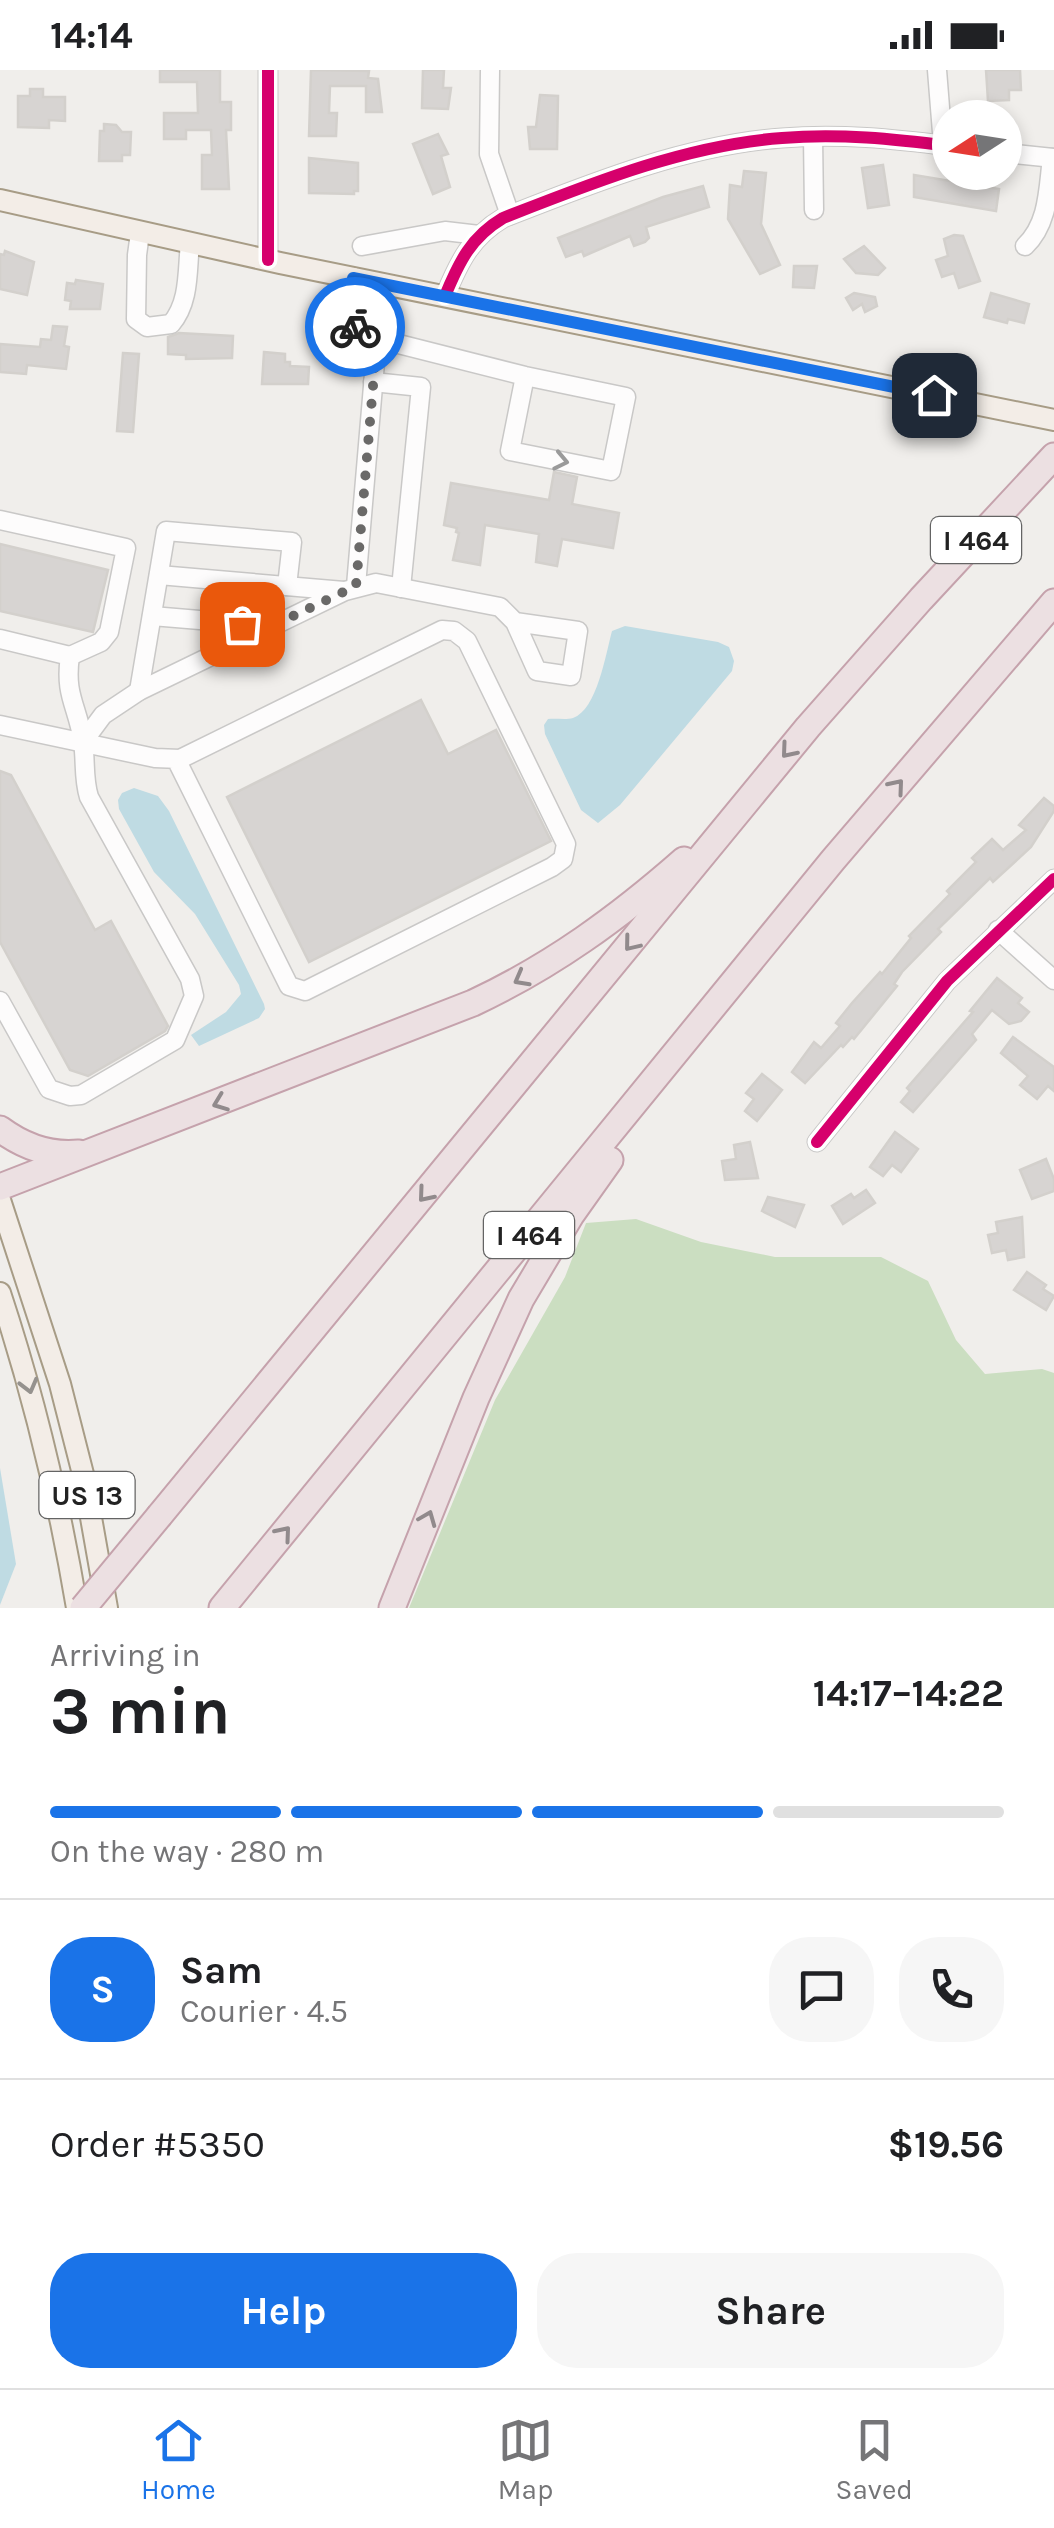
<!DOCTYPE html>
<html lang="en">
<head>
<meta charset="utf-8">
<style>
	body { margin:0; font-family:Karla,sans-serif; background:#f6f6f6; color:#202124; height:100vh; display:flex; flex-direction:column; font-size:38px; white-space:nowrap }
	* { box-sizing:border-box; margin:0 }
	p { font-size:32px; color:#757577 }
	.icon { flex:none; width:55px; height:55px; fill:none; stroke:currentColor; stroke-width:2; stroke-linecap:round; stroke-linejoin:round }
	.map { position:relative; height:1538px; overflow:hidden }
	.details { display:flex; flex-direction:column; background:#fff; flex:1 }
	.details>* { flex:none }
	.needle { width:65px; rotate:258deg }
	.tools { position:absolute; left:932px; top:30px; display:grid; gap:20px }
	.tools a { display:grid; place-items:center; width:90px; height:90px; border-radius:50%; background:#fff; box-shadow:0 5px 15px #0003; font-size:50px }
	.pin { position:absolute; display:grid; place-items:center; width:85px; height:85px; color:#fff; margin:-42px; border-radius:20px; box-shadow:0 5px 15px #0006 }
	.courier { position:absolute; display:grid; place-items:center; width:100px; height:100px; margin:-50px; border:8px solid #1a73e8; border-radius:50%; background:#fff; color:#222; box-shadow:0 2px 12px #0007 }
	.overview em { font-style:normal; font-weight:700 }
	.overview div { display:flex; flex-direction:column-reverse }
	.overview { display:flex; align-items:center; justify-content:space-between; height:170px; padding:0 50px }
	h1 { font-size:65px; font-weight:700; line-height:75px }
	.bar { display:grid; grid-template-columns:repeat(4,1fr); gap:15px 10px; align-content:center; height:120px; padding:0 50px }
	.bar i { height:12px; border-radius:8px; background:#e0e0e0 }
	.bar .active { background:#1a73e8 }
	.bar p { grid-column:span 4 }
	.line { display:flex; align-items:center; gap:25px; padding:0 50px; border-top:2px solid #e0e0e0 }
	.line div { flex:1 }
	.round { display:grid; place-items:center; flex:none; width:105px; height:105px; border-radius:40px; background:#f6f6f6 }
	.primary-button { display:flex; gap:20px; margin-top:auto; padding:20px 50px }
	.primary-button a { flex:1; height:115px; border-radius:40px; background:#1a73e8; color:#fff; font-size:40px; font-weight:700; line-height:115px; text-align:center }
	.primary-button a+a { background:#f6f6f6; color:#202124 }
	.status { display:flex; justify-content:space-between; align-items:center; height:70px; padding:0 50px; background:#fff; direction:ltr }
	.status svg { height:28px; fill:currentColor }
	.dock { display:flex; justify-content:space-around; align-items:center; height:140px; border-top:2px solid #e0e0e0; background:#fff; font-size:28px; color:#757577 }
	.dock a { display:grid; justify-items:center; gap:5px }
	.dock .active { color:#1a73e8 }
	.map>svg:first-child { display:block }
</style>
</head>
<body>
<div class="status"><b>14:14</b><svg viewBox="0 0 49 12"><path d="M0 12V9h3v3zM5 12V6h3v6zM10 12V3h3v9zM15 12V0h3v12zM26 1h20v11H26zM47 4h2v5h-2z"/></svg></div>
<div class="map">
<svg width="1054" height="1538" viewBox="0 0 1054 1538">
	<rect width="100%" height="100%" fill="#f0eeeb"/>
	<!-- forest -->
	<polygon fill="#cbdec1" points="636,1149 701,1172 775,1187 881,1187 928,1211 956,1270 985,1304 1042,1299 1054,1303 1054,1538 409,1538 495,1330 565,1207 586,1153"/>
	<!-- water -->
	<g fill="#bfdbe3">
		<path d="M625 556 718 572 729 577 734 591 732 601 620 735 598 753 581 740 545 664 544 655 548 649C556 648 566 650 573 648 597 640 606 583 612 561Z"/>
		<polygon points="134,718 158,726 169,741 264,934 265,939 259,948 199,976 191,965 226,942 241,924 239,915 195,844 154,802 119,739 118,730 122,723"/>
		<polygon points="0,1398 16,1494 0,1535"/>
	</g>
	<!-- building -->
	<g fill="#d7d4d2" stroke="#d3d0cc" stroke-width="2.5">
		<polygon points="160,0 220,0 220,32 231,32 231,60 226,60 229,119 202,119 202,85 212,85 211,60 186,60 186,69 164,69 164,43 198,43 197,12 160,12"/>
		<polygon points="311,0 369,1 368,8 378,9 382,42 366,42 366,16 330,16 329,43 337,43 336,66 309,66"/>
		<polygon points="423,0 444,0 443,18 451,18 448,39 422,38"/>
		<polygon points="986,0 1020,0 1021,20 1009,20 1009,30 988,31"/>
		<polygon points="30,19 43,19 43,27 65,27 65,51 49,50 49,58 18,57 18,26 30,26"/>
		<polygon points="540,25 558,26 557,79 530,79 528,57 536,57"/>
		<polygon points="104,54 116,55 122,62 131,62 130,85 122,85 122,91 99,91 100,61 104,61"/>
		<polygon points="438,64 448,84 441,86 450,117 433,124 413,74"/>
		<polygon points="309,88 358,93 358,121 354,121 354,124 309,123"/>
		<polygon points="883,95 889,135 868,138 862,98"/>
		<polygon points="744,101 766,103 761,154 780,195 760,204 728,149 730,115 742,117"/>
		<polygon points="914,105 999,119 996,141 914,127"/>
		<polygon points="703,116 709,137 646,157 649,168 645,172 634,176 630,166 584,186 582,181 566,187 558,168 663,127"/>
		<polygon points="954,165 963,166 980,211 959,218 954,203 942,207 936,190 948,186 944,169"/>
		<polygon points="864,176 885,198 878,205 856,203 844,189"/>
		<polygon points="5,181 34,192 27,225 0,219 0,184 4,185"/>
		<polygon points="794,196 817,196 814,218 793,217"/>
		<polygon points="76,210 103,214 100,239 70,239 71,231 65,230 67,213 75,214"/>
		<polygon points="854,223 875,227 877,236 865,242 862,234 853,240 846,228"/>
		<polygon points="991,223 1029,234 1024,253 1008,249 1007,253 984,247"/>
		<polygon points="53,256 67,257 64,276 69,277 66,299 27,295 26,304 0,302 0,274 40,277 41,269 51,270"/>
		<polygon points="179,263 233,266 232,288 186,289 186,285 168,284 168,267"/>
		<polygon points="264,282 285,284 285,292 290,292 290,296 309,297 308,314 262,314"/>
		<polygon points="123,283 139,284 133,362 117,361"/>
		<polygon points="554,402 577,407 572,434 619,443 613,478 562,469 557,496 536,492 539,464 485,455 480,495 453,490 459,463 456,462 457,458 444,455 451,413 549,430"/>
		<polygon points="0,474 108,500 93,562 0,541"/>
		<polygon points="421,630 448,684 496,660 551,771 309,892 227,727"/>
		<polygon points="0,701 11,705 95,860 111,851 168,956 165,961 88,1006 70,1000 0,872"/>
		<polygon points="1044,728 1054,736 1054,741 1031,777 993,812 990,808 938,859 941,862 902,902 894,914 897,916 854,969 852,967 843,977 841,975 805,1013 792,1002 814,972 821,978 840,956 836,953 852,933 880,902 882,904 911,868 909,866 950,824 947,821 976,792 972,788 992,769 1003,780 1026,760 1019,755"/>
		<polygon points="997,908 1022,928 1018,933 1029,942 1021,951 1009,954 992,940 972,964 976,970 913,1042 901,1032 910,1021 907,1018 973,942 970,941"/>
		<polygon points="1013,967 1054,997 1054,1021 1048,1016 1037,1029 1020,1015 1028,1006 1001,983"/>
		<polygon points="762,1004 782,1020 757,1051 745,1041 754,1029 746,1023"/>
		<polygon points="895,1062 918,1079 901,1102 892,1095 883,1106 870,1097"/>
		<polygon points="750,1072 758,1108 725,1110 722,1091 736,1089 734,1075"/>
		<polygon points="1046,1089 1054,1109 1054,1121 1032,1129 1020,1100"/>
		<polygon points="866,1120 875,1133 843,1154 832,1136 851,1124 854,1128"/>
		<polygon points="768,1127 804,1135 795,1157 762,1141"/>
		<polygon points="1022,1147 1024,1187 1008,1190 1006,1180 992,1183 988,1165 998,1163 996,1152"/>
		<polygon points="1027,1202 1046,1215 1043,1219 1054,1226 1046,1240 1014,1220"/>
	</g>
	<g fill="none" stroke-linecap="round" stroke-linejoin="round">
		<!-- minor casing -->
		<g stroke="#c9c8c7" stroke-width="21">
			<g id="minor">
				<polyline points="268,0 268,190"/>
				<polyline points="490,0 489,84 510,145"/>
				<polyline points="937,0 943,75"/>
				<polyline points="813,67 814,140"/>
				<polyline points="1005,83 1054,88"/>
				<path d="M140 163 137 185 136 249 147 257 171 254C190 232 187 201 190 173"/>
				<polyline points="362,176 445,161 479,165"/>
				<path d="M1025 176C1049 153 1048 119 1052 88"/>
				<path d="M353 207C352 228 347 250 363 265L525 306 626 327 611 401 510 381 525 306"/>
				<path d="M445 226C459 192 471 167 503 148 592 113 686 75 782 68 838 63 895 69 950 76"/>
				<polyline points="373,312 421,317 401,518"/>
				<polyline points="0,450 126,478 109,562 101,572 70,586"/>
				<polyline points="159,505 344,521"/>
				<polyline points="356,516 377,269"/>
				<polyline points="152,546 271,556"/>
				<path d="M0 569 70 586C64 626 78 636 83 672 86 691 83 708 89 727L190 909 194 926 175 970 81 1025 70 1026 49 1019 0 931"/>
				<polyline points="139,621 166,461 292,472 287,516"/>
				<polyline points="0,655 155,688 180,689 442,560 454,561 467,571 566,774 563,789 552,797 305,921 289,916 176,689"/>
				<polyline points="83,672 103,645 139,621 345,521 376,513 500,537 515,552 537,601 571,606 578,561 515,552"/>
				<polyline points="998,860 1054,910"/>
				<polyline points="817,1072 947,911 1054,809"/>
			</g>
		</g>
		<!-- major casing -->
		<g stroke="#a79c86" stroke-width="24">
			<g id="major">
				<polyline points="0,130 280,193 1054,350"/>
				<polyline points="0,1130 60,1314 84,1408 107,1538"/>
				<path d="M0 1223C34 1326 59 1431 77 1538"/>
			</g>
		</g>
		<!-- highway casing -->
		<g stroke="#c5a2ac" stroke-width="29">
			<g id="highway">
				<path d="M0 1059C23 1076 50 1086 79 1083"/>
				<path d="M0 1117 473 933C552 896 618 848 684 790"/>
				<polyline points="160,1445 808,657 921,529 1054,386"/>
				<polyline points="222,1538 833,790 1054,532"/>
				<polyline points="392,1538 476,1328 521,1229 571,1145 610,1090"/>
			</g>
		</g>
		<!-- minor -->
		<use href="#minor" stroke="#fdfcfc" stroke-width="18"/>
		<!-- major -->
		<use href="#major" stroke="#f3ede7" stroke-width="20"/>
		<!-- highway -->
		<use href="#highway" stroke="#ece0e2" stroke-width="25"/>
		<!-- highway-bridge casing -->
		<g stroke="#c5a2ac" stroke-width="29" stroke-linecap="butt">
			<polyline id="highway-bridge" points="83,1538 160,1445"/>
		</g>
		<!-- highway-bridge -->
		<use href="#highway-bridge" stroke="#ece0e2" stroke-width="25"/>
		<!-- cycleway casing -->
		<g stroke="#fff" stroke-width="19">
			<g id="cycleway">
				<polyline points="268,0 268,190"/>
				<path d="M445 226C459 192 471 167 503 148 592 113 686 75 782 68 838 63 895 69 950 76"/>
				<polyline points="817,1072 947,911 1054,809"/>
			</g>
		</g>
		<!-- cycleway -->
		<use href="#cycleway" stroke="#d6006c" stroke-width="12"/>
	</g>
	<!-- one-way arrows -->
	<defs><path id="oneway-chevron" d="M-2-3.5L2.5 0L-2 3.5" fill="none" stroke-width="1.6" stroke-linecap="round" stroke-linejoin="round" transform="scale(2.5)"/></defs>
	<use stroke="#9a9a9a" href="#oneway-chevron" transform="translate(561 391) rotate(12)"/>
	<g stroke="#918a8c">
		<use href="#oneway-chevron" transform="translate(788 681) rotate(130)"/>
		<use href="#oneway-chevron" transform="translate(897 716) rotate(-50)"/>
		<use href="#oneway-chevron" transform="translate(631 874) rotate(129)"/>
		<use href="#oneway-chevron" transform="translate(521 909) rotate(151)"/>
		<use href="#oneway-chevron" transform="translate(220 1033) rotate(159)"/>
		<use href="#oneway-chevron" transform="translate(425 1125) rotate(130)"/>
		<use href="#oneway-chevron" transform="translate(428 1448) rotate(-68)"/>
		<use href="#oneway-chevron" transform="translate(284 1463) rotate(-50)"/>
	</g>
	<use stroke="#95928e" href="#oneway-chevron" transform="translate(29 1316) rotate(75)"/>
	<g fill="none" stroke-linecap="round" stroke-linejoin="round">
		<!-- done -->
		<polyline stroke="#6a6968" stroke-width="10" stroke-dasharray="0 18" points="242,554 272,556 356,516 377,269 363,265 355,257"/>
		<!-- route -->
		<polyline stroke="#1a73e8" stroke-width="12" points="355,257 352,244 353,208 934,325"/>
	</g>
	<g text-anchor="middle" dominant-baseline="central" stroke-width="8" stroke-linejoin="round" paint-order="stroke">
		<!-- shield labels -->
		<g fill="#fff" stroke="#646464" stroke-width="2.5">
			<rect x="931" y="447" width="90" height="46" rx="8"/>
			<rect x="484" y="1142" width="90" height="46" rx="8"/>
			<rect x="39.5" y="1402" width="95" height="46" rx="8"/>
		</g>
		<g font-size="28" font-weight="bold" fill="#222">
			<text x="976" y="470">I 464</text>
			<text x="529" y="1165">I 464</text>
			<text x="87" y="1425">US 13</text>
		</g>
	</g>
</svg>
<div class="tools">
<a><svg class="needle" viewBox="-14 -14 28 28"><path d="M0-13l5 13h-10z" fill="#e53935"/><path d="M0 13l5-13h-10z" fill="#757577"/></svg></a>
</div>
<div class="pin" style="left:242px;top:554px;background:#ea580c"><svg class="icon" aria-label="bag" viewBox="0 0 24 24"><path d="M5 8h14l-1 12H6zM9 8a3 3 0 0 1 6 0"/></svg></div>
<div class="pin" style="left:934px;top:325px;background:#1f2937"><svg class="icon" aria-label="home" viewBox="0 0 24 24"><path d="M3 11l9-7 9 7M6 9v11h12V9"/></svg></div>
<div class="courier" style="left:355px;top:257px"><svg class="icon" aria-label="bike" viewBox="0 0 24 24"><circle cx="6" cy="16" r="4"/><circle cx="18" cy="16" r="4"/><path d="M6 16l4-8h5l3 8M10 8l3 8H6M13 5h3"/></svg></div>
</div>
<section class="details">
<div class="overview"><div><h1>3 min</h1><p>Arriving in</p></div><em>14:17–14:22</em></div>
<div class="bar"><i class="active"></i><i class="active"></i><i class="active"></i><i></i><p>On the way · 280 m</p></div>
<div class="line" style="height:180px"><b class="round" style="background:#1a73e8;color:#fff">S</b><div><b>Sam</b><p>Courier · 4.5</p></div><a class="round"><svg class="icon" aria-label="chat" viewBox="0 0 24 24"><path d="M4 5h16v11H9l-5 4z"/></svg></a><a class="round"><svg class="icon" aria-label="phone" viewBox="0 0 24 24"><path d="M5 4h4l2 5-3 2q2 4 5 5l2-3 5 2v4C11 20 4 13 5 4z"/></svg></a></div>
<div class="line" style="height:130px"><div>Order #5350</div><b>$19.56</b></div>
<div class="primary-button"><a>Help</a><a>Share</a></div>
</section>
<nav class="dock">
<a class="active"><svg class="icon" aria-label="home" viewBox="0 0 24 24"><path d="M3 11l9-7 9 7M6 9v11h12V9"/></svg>Home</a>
<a><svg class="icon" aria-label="map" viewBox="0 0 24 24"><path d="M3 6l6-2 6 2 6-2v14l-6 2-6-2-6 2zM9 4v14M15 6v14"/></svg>Map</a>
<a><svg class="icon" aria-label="saved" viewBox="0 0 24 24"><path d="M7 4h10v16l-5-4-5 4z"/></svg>Saved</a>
</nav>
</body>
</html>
